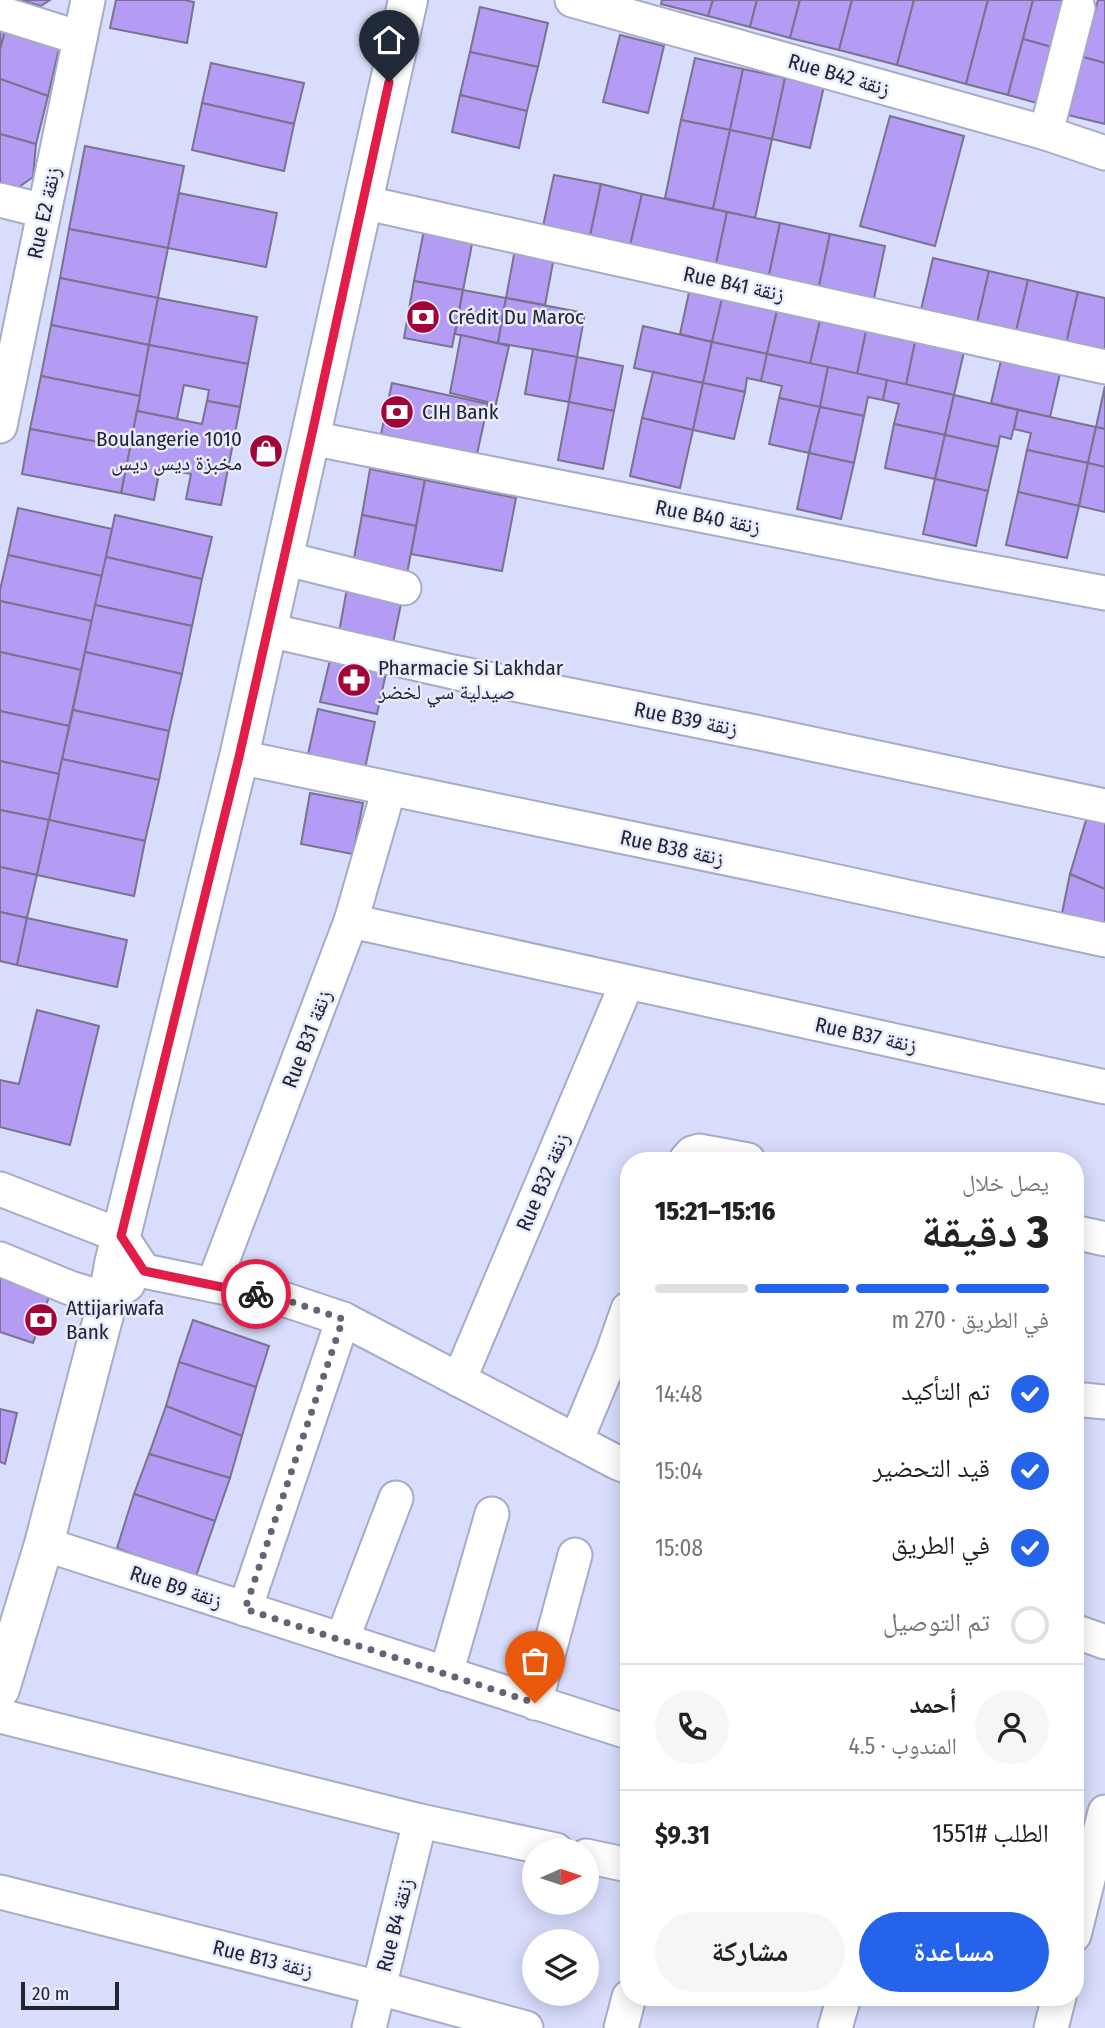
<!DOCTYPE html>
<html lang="ar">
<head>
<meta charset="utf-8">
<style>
	body { margin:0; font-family:"Fira Sans Condensed","Noto Naskh Arabic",sans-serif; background:#f6f6f6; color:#222; direction:rtl; height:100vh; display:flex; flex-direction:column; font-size:26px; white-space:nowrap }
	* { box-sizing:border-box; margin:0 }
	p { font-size:23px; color:#767676 }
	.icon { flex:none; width:38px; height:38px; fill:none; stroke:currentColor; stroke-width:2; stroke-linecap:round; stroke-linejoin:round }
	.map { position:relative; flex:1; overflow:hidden; direction:ltr }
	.sheet { position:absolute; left:620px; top:1152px; width:464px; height:854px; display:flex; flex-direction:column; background:#fff; border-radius:28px; box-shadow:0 4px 18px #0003; direction:rtl }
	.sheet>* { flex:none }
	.needle { width:46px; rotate:87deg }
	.controls { position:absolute; left:522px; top:1838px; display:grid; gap:14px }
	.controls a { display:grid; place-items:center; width:77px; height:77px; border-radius:50%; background:#fff; box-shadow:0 4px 18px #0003; font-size:35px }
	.scale { position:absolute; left:21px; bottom:18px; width:98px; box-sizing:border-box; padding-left:7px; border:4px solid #22242f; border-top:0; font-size:19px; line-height:24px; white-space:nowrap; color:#22242f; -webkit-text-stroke:5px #e7ebfd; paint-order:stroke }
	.pin { position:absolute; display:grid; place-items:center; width:60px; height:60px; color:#fff; margin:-72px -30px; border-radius:50% 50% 50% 0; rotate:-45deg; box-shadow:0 0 7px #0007 }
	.pin .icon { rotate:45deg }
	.courier { position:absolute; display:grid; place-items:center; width:70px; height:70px; margin:-35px; border:5px solid #e11d48; border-radius:50%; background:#fff; color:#222; box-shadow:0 2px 9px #0007 }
	.head em { font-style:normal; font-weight:800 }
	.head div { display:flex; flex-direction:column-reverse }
	.head { display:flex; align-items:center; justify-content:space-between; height:119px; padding:0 35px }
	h1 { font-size:46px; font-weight:800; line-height:52px }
	.bar { display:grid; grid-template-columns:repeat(4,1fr); gap:10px 7px; align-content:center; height:84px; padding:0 35px }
	.bar i { height:9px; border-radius:5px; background:#e0e0e0 }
	.bar .selected { background:#2563eb }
	.bar p { grid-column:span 4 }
	.line { display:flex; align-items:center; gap:18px; padding:0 35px; border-top:2px solid #e0e0e0 }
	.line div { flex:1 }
	.round { display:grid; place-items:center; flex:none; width:74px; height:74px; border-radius:37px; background:#f6f6f6 }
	ol { padding:0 35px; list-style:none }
	li { display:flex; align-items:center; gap:21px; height:77px }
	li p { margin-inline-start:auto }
	li .icon { padding:7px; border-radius:50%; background:#2563eb; color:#fff; stroke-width:4 }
	li:last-child { color:#767676 }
	li i { width:38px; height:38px; border:4px solid #e0e0e0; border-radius:50% }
	.button { display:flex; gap:14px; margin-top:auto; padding:14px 35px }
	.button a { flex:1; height:80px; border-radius:42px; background:#2563eb; color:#fff; font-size:28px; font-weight:800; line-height:80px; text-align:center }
	.button a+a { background:#f6f6f6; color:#222 }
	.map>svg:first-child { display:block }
</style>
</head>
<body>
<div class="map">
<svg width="1105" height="2028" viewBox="0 0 1105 2028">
	<rect width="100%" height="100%" fill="#d7ddfb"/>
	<!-- building -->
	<g fill="#b49bf3" stroke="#79738e" stroke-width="2">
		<polygon points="21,0 50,0 41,6"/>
		<polygon points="116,0 185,0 194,2 187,43 110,28"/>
		<polygon points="662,0 713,0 708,16 661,4"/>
		<polygon points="713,0 757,0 750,27 708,16"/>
		<polygon points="757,0 800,0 790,38 750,27"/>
		<polygon points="800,0 852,0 839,50 790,38"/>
		<polygon points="852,0 914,0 897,65 839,50"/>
		<polygon points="914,0 988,0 966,84 897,65"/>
		<polygon points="988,0 1033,0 1008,95 966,84"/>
		<polygon points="1033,0 1072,0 1059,49 1023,39"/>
		<polygon points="1098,0 1105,0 1105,63 1083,57"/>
		<polygon points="480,7 548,23 538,67 470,52"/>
		<polygon points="0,29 5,31 0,50"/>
		<polygon points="5,31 59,49 48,96 0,79 0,50"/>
		<polygon points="620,35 664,46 648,113 603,102"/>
		<polygon points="1023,39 1059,49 1044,105 1008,95"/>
		<polygon points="470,52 538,67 527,111 460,95"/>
		<polygon points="1083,57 1105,63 1105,124 1068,115"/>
		<polygon points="695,58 743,69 730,130 681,120"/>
		<polygon points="211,63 304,83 294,124 202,103"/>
		<polygon points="743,69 785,78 772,139 730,130"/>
		<polygon points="785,78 824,86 810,148 772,139"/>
		<polygon points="0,79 48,96 36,144 0,134"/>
		<polygon points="460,95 527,111 519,148 452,132"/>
		<polygon points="202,103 294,124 284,171 192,150"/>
		<polygon points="890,116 964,136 935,246 860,226"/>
		<polygon points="681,120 730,130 713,209 665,198"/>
		<polygon points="730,130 772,139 755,218 713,209"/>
		<polygon points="0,134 36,144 33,177 16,189 0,182"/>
		<polygon points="85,146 184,166 168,248 69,229"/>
		<polygon points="554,175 601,184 589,241 542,231"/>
		<polygon points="601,184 642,194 629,250 589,241"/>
		<polygon points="179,193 277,213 266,267 168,248"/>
		<polygon points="642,194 727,212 715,269 629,250"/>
		<polygon points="727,212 780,223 768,280 715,269"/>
		<polygon points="780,223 830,234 818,291 768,280"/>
		<polygon points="425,225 474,234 463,290 414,281"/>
		<polygon points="69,229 168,248 158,298 60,278"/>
		<polygon points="830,234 885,246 873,303 818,291"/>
		<polygon points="516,244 555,252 545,305 506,298"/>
		<polygon points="933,258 989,271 976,327 920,314"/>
		<polygon points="989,271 1028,280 1015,336 976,327"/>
		<polygon points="60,278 158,298 149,345 51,325"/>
		<polygon points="1028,280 1078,292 1065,348 1015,336"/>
		<polygon points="414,281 463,290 452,347 404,338"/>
		<polygon points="691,283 724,290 712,342 680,334"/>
		<polygon points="463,290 506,298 498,343 455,334"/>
		<polygon points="724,290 779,302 767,354 712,342"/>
		<polygon points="1078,292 1105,298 1105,357 1065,348"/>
		<polygon points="158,298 257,317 248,364 149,345"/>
		<polygon points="506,298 585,313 577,357 498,343"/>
		<polygon points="779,302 822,312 810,364 767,354"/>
		<polygon points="822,312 868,322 857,374 810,364"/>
		<polygon points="868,322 917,333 906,385 857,374"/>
		<polygon points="51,325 149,345 140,396 41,376"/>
		<polygon points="643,326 712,342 703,383 634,368"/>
		<polygon points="917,333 966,343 954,395 906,385"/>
		<polygon points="461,335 509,346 496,404 450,393"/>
		<polygon points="712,342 767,354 761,381 747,378 745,392 703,383"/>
		<polygon points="149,345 248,364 240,407 207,401 209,390 184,385 177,419 137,411"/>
		<polygon points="533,349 577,357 569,402 525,394"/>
		<polygon points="767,354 828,367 820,407 779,398 782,386 761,381"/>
		<polygon points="1002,356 1061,369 1050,417 991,403"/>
		<polygon points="577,357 623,366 614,411 569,402"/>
		<polygon points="828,367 887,380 883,400 868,397 864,416 820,407"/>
		<polygon points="653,372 703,383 693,430 642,418"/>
		<polygon points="41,376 140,396 130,448 30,429"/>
		<polygon points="887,380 954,395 945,435 894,424 899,404 883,400"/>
		<polygon points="392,383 488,404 477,454 381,434"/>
		<polygon points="703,383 745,392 734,439 693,430"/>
		<polygon points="1105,386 1105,429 1096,427"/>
		<polygon points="954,395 1018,410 1011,439 1000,436 998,447 945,435"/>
		<polygon points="779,398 820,407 809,453 769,444"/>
		<polygon points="207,401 240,407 221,505 186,499 191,474 160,468 154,500 121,493 137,411 202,424"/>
		<polygon points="569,402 614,411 603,469 558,460"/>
		<polygon points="820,407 864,416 854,463 809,453"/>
		<polygon points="1018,410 1096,427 1088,463 1027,450 1031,433 1014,429"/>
		<polygon points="642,418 693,430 680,488 630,476"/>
		<polygon points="894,424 945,435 935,479 885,468"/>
		<polygon points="1096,427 1105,429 1105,467 1088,463"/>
		<polygon points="30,429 130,448 121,493 22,474"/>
		<polygon points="945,435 998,447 988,491 935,479"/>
		<polygon points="1027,450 1088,463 1079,506 1018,492"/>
		<polygon points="809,453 854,463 841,519 797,509"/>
		<polygon points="1088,463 1105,467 1105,512 1079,506"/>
		<polygon points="370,469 425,480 416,526 362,515"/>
		<polygon points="935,479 988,491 976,546 923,534"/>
		<polygon points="425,480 516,498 502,571 411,554"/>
		<polygon points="1018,492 1079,506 1067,558 1006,545"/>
		<polygon points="18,508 112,529 102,576 8,555"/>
		<polygon points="115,515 212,537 202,579 106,557"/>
		<polygon points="362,515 416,526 406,579 352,569"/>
		<polygon points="8,555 102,576 92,621 0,601 0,590"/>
		<polygon points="106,557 202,579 192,626 95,605"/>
		<polygon points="348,583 403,594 393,643 339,632"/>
		<polygon points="0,601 92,621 81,670 0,652"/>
		<polygon points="95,605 192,626 182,674 85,652"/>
		<polygon points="0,652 81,670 69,726 0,711"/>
		<polygon points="85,652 182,674 169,731 73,710"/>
		<polygon points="330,660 386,673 377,714 320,702"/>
		<polygon points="318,709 375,722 362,782 305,768"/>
		<polygon points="73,710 169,731 159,780 62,759"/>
		<polygon points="0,711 69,726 59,774 0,761"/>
		<polygon points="62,759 159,780 145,841 49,820"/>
		<polygon points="0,761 59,774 49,820 0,810"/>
		<polygon points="310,793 363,803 353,854 301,844"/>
		<polygon points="0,810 49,820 37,875 0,867"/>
		<polygon points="1087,817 1105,821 1105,889 1070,874"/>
		<polygon points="49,820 145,841 134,896 37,875"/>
		<polygon points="0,867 37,875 27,918 0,912"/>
		<polygon points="1070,874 1105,889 1105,934 1060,923"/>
		<polygon points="0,912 27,918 17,965 0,961"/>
		<polygon points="27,918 127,940 117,987 17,965"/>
		<polygon points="37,1010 99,1026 70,1145 0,1127 0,1080 19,1084"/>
		<polygon points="0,1275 50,1294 33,1343 0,1332"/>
		<polygon points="193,1320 269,1346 256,1387 179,1362"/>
		<polygon points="179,1362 256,1387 242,1436 166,1406"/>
		<polygon points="166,1406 242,1436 230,1478 149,1454"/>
		<polygon points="0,1409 17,1413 5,1464 0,1462"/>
		<polygon points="149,1454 230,1478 215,1521 134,1494"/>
		<polygon points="134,1494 215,1521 195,1579 117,1548"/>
	</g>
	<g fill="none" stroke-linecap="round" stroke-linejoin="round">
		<!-- minor casing -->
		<g stroke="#a6abc8" stroke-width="37">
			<g id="minor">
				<polyline points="572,0 1046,133 1105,153"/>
				<polyline points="0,13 80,38"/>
				<polyline points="1046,133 1078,8"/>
				<polyline points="0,200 44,211"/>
				<polyline points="362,202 1105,367"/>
				<polyline points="0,426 88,0"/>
				<polyline points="311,438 943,563 1105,593"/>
				<polyline points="283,558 404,588"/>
				<polyline points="268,630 453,672 755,732 1105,806"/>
				<polyline points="239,757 788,871 1105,940"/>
				<polyline points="351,921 1105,1087"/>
				<polyline points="686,1160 692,1153 699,1151 748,1160"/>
				<polyline points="0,1189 121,1236 144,1271 286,1300 343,1319 616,1462 628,1467"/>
				<polyline points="1074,1232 1105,1239"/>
				<polyline points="0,1259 70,1288 108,1299 128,1284"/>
				<polyline points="213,1285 351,921 389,789"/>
				<polyline points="459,1380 627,983"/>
				<polyline points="1074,1399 1105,1402"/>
				<polyline points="576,1441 613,1352 628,1309"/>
				<polyline points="44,1544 628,1732"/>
				<polyline points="245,1609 343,1319"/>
				<polyline points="1074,1631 1105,1642"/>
				<polyline points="342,1640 396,1498"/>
				<polyline points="446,1674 492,1514"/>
				<polyline points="535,1703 575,1555"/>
				<polyline points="0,1716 420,1821 556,1850"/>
				<polyline points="586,1856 628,1865"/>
				<polyline points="0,1892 379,1988 526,2028"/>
				<polyline points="1074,1935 1105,1812"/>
				<polyline points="369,2028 420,1821"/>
				<polyline points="621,2028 629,1997"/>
				<polyline points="835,2028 844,1997"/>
				<polyline points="1051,2028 1059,1997"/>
			</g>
		</g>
		<!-- major casing -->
		<g stroke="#a6abc8" stroke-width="42">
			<polyline id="major" points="0,1689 44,1544 108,1299 114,1264 239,757 408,0"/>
		</g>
		<!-- minor -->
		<use href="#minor" stroke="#fff" stroke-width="33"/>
		<!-- major -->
		<use href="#major" stroke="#fff" stroke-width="38"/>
	</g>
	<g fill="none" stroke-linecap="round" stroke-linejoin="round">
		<!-- done -->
		<polyline stroke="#616576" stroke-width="7" stroke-dasharray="0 12.6" points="256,1294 286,1300 343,1319 245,1609 535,1703"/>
		<!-- route -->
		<polyline stroke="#e11d48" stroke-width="9" points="256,1294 144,1271 121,1236 239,757 311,438 389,82"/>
	</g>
	<!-- icons -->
	<defs>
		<g id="bank-disc" transform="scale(1.75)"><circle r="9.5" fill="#a30438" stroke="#e7ebfd"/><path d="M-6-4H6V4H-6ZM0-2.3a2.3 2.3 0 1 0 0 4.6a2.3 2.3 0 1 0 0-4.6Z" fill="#fff"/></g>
		<g id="shop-disc" transform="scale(1.75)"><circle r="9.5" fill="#a30438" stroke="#e7ebfd"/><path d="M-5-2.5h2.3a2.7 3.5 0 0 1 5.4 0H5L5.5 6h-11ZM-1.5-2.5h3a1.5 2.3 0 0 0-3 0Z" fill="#fff"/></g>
		<g id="pharmacy-disc" transform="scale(1.75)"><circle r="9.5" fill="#a30438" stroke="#e7ebfd"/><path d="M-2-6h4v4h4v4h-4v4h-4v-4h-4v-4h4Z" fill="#fff"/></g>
	</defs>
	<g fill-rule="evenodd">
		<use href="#bank-disc" x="423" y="317"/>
		<use href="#bank-disc" x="397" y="412"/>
		<use href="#shop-disc" x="266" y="451"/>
		<use href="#pharmacy-disc" x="354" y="680"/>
		<use href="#bank-disc" x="41" y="1320"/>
	</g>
	<g text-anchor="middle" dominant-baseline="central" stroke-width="5" stroke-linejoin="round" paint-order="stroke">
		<!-- street labels -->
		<g font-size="21" fill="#22242f" stroke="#e7ebfd">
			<text transform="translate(839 75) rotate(16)">Rue B42 زنقة</text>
			<text transform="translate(44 213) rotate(-78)">Rue E2 زنقة</text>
			<text transform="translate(734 284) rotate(12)">Rue B41 زنقة</text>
			<text transform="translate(708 517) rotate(11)">Rue B40 زنقة</text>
			<text transform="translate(686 719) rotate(11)">Rue B39 زنقة</text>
			<text transform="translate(672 848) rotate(12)">Rue B38 زنقة</text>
			<text transform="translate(866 1035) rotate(12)">Rue B37 زنقة</text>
			<text transform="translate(307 1039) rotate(-69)">Rue B31 زنقة</text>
			<text transform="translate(543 1182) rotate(-67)">Rue B32 زنقة</text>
			<text transform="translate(176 1587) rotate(18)">Rue B9 زنقة</text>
			<text transform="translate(395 1925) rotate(-76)">Rue B4 زنقة</text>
			<text transform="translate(263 1959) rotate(14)">Rue B13 زنقة</text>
		</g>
		<!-- poi labels -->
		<g font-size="21" fill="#22242f" stroke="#e7ebfd" text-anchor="start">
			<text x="448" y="317">Crédit Du Maroc</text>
			<text x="422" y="412">CIH Bank</text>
			<text x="242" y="439" text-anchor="end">Boulangerie 1010<tspan x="242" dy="24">مخبزة ديس ديس</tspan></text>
			<text x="378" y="668">Pharmacie Si Lakhdar<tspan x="378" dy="24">صيدلية سي لخضر</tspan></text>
			<text x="66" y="1308">Attijariwafa<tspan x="66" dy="24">Bank</tspan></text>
		</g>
	</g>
</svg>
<div class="controls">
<a><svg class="needle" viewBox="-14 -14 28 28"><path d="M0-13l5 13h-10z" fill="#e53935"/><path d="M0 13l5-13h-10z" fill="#767676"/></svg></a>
<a><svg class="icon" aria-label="layers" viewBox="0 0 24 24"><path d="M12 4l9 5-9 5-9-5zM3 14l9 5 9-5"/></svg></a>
</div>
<div class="scale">20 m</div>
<div class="pin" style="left:535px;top:1703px;background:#ea580c"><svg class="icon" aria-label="bag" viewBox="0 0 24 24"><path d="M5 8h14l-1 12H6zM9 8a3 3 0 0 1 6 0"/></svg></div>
<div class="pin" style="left:389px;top:82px;background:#1f2937"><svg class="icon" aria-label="home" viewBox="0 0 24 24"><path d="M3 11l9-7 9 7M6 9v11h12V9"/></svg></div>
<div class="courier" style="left:256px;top:1294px"><svg class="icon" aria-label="bike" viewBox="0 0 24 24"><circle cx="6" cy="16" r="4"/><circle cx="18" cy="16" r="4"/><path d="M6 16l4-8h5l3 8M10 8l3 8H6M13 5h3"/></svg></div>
<section class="sheet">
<div class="head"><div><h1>3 دقيقة</h1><p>يصل خلال</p></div><em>15:16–15:21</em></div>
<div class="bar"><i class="selected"></i><i class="selected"></i><i class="selected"></i><i></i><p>في الطريق · 270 m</p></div>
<ol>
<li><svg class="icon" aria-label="check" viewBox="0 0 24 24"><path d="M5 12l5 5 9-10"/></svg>تم التأكيد<p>14:48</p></li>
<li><svg class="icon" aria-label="check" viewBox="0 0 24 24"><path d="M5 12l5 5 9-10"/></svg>قيد التحضير<p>15:04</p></li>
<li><svg class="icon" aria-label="check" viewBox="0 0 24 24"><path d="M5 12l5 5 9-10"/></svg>في الطريق<p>15:08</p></li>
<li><i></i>تم التوصيل</li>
</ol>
<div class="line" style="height:126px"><a class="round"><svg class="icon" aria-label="person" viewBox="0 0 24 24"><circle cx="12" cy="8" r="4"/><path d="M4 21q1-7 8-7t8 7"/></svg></a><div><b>أحمد</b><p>المندوب · 4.5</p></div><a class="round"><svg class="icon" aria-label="phone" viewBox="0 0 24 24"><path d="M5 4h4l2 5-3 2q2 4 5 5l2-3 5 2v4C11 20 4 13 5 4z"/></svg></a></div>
<div class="line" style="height:91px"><div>الطلب #1551</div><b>$9.31</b></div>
<div class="button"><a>مساعدة</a><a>مشاركة</a></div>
</section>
</div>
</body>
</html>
